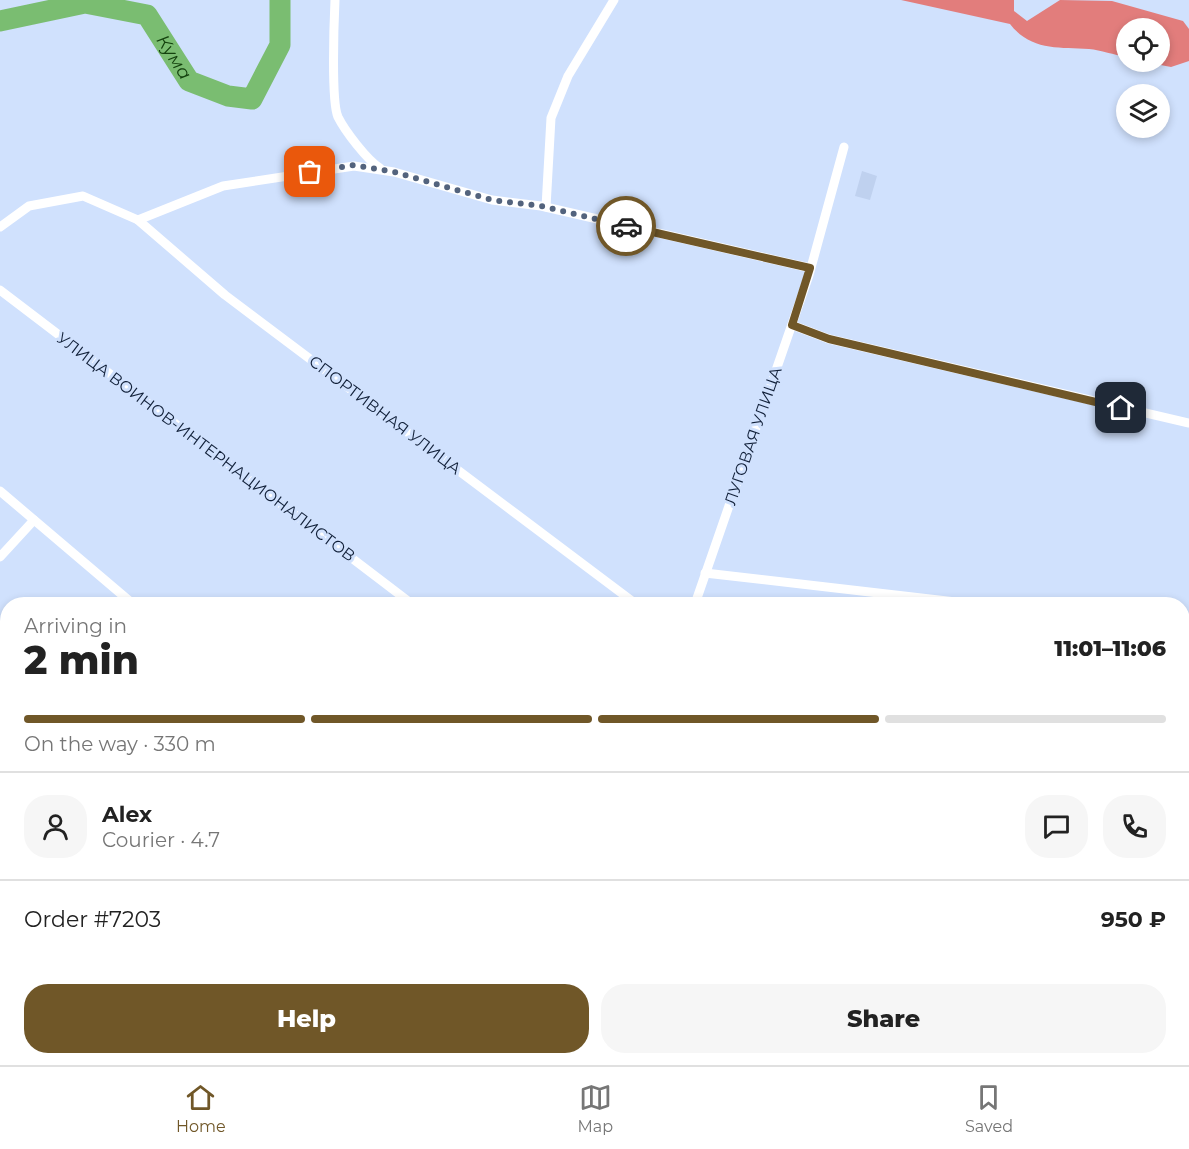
<!DOCTYPE html>
<html lang="en">
<head>
<meta charset="utf-8">
<style>
	body { margin:0; font-family:Montserrat,sans-serif; background:#f6f6f6; color:#222; height:100vh; display:flex; flex-direction:column; font-size:22px; white-space:nowrap }
	* { box-sizing:border-box; margin:0 }
	p { font-size:20px; color:#767676 }
	.icon { flex:none; width:33px; height:33px; fill:none; stroke:currentColor; stroke-width:2; stroke-linecap:round; stroke-linejoin:round }
	.map { position:relative; flex:1; overflow:hidden }
	.side { position:absolute; left:0px; top:597px; width:1190px; height:468px; display:flex; flex-direction:column; background:#fff; border-radius:24px 24px 0 0; box-shadow:0 3px 9px #0003 }
	.side>* { flex:none }
	.fabs { position:absolute; left:1116px; top:18px; display:grid; gap:12px }
	.fabs a { display:grid; place-items:center; width:54px; height:54px; border-radius:50%; background:#fff; box-shadow:0 3px 9px #0003; font-size:30px }
	.pin { position:absolute; display:grid; place-items:center; width:51px; height:51px; color:#fff; margin:-26px; border-radius:12px; box-shadow:0 3px 9px #0006 }
	.courier { position:absolute; display:grid; place-items:center; width:60px; height:60px; margin:-30px; border:4px solid #705728; border-radius:50%; background:#fff; color:#222; box-shadow:0 2px 8px #0007 }
	.headline em { font-style:normal; font-weight:800 }
	.headline div { display:flex; flex-direction:column-reverse }
	.headline { display:flex; align-items:center; justify-content:space-between; height:102px; padding:0 24px }
	h1 { font-size:39px; font-weight:800; line-height:45px }
	.bar { display:grid; grid-template-columns:repeat(4,1fr); gap:9px 6px; align-content:center; height:72px; padding:0 24px }
	.bar i { height:8px; border-radius:4px; background:#e0e0e0 }
	.bar .active { background:#705728 }
	.bar p { grid-column:span 4 }
	.line { display:flex; align-items:center; gap:15px; padding:0 24px; border-top:2px solid #e0e0e0 }
	.line div { flex:1 }
	.round { display:grid; place-items:center; flex:none; width:63px; height:63px; border-radius:24px; background:#f6f6f6 }
	.cta { display:flex; gap:12px; margin-top:auto; padding:12px 24px }
	.cta a { flex:1; height:69px; border-radius:24px; background:#705728; color:#fff; font-size:24px; font-weight:800; line-height:69px; text-align:center }
	.cta a+a { background:#f6f6f6; color:#222 }
	.tabs { display:flex; justify-content:space-around; align-items:center; height:84px; border-top:2px solid #e0e0e0; background:#fff; font-size:16px; color:#767676 }
	.tabs a { display:grid; justify-items:center; gap:3px }
	.tabs .active { color:#705728 }
	.map>svg:first-child { display:block }
</style>
</head>
<body>
<div class="map">
<svg width="1189" height="1065" viewBox="0 0 1189 1065">
	<rect width="100%" height="100%" fill="#d0e1fd"/>
	<!-- built -->
	<polygon fill="#bfd1ef" points="862,171 877,176 870,200 855,196"/>
	<!-- forest -->
	<path fill="#e27d7c" d="M901 0H1014V11L1027 21 1060 0 1112 1 1183 21 1189 29V61L1171 67 1145 62H1160V28H1126V57C1114 55 1101 50 1089 49 1058 47 1031 51 1010 24Z"/>
	<g fill="none" stroke-linecap="round" stroke-linejoin="round">
		<!-- river -->
		<path stroke="#7abd71" stroke-width="21" id="s1" d="M0 21 85 3 147 15 189 81 228 96 252 99 280 45V0"/>
		<!-- street -->
		<g stroke="#fff" stroke-width="9">
			<path d="M335 0C334 21 331 102 338 117 345 131 367 160 380 168"/>
			<polyline points="546,207 551,118 568,76 614,0"/>
			<polyline points="138,220 225,295 636,604"/>
			<polyline points="0,227 29,206 83,196 138,220 223,186 354,166 394,172 492,200 541,206 810,268"/>
			<polyline points="0,290 412,604"/>
			<polyline points="792,325 829,339 1189,423"/>
			<polyline points="0,491 133,604"/>
			<polyline points="0,557 34,520"/>
			<polyline points="705,573 973,604"/>
			<polyline points="695,604 809,275 844,147"/>
			<polyline points="1182,630 1189,631"/>
			<polyline points="0,783 8,775"/>
			<polyline points="0,798 8,804"/>
			<polyline points="1182,874 1189,875"/>
			<polyline points="0,1015 8,1006"/>
			<polyline points="0,1050 8,1056"/>
			<polyline points="9,1058 18,1065"/>
			<polyline points="88,1058 96,1065"/>
			<polyline points="299,1058 308,1065"/>
			<polyline points="685,1058 695,1065"/>
			<polyline points="1177,1058 1189,1059"/>
			<polyline points="42,1065 50,1058"/>
			<polyline points="562,1065 568,1058"/>
			<polyline points="862,1065 869,1058"/>
		</g>
	</g>
	<g fill="none" stroke-linecap="round" stroke-linejoin="round">
		<!-- done -->
		<polyline stroke="#53637d" stroke-width="6" stroke-dasharray="0 10.8" points="310,172 354,165 394,172 492,200 541,206 626,226"/>
		<!-- route -->
		<polyline stroke="#705728" stroke-width="8" points="626,226 810,268 792,325 829,339 1121,408"/>
	</g>
	<g text-anchor="middle" dominant-baseline="central" stroke-width="6" stroke-linejoin="round" paint-order="stroke">
		<!-- street labels -->
		<g font-size="16" fill="#101f38" stroke="#d0e1fd">
			<text transform="translate(385 415) rotate(37)">СПОРТИВНАЯ УЛИЦА</text>
			<text transform="translate(753 436) rotate(-71)">ЛУГОВАЯ УЛИЦА</text>
			<text transform="translate(206 447) rotate(37)">УЛИЦА ВОИНОВ-ИНТЕРНАЦИОНАЛИСТОВ</text>
		</g>
		<!-- water labels -->
		<g font-size="18" font-style="italic" fill="#14420e" stroke="#d0e1fd">
			<text stroke="none"><textPath href="#s1" startOffset="200">Кума</textPath></text>
		</g>
	</g>
</svg>
<div class="fabs">
<a><svg class="icon" aria-label="locate" viewBox="0 0 24 24"><circle cx="12" cy="12" r="6"/><path d="M12 2v4M12 18v4M2 12h4M18 12h4"/></svg></a>
<a><svg class="icon" aria-label="layers" viewBox="0 0 24 24"><path d="M12 4l9 5-9 5-9-5zM3 14l9 5 9-5"/></svg></a>
</div>
<div class="pin" style="left:310px;top:172px;background:#ea580c"><svg class="icon" aria-label="bag" viewBox="0 0 24 24"><path d="M5 8h14l-1 12H6zM9 8a3 3 0 0 1 6 0"/></svg></div>
<div class="pin" style="left:1121px;top:408px;background:#1f2937"><svg class="icon" aria-label="home" viewBox="0 0 24 24"><path d="M3 11l9-7 9 7M6 9v11h12V9"/></svg></div>
<div class="courier" style="left:626px;top:226px"><svg class="icon" aria-label="car" viewBox="0 0 24 24"><path d="M5 17H2v-5l4-1 3-4h7l3 4 3 1v5h-3M9 17h6M6 11h13"/><circle cx="7" cy="17" r="2"/><circle cx="17" cy="17" r="2"/></svg></div>
<section class="side">
<div class="headline"><div><h1>2 min</h1><p>Arriving in</p></div><em>11:01–11:06</em></div>
<div class="bar"><i class="active"></i><i class="active"></i><i class="active"></i><i></i><p>On the way · 330 m</p></div>
<div class="line" style="height:108px"><a class="round"><svg class="icon" aria-label="person" viewBox="0 0 24 24"><circle cx="12" cy="8" r="4"/><path d="M4 21q1-7 8-7t8 7"/></svg></a><div><b>Alex</b><p>Courier · 4.7</p></div><a class="round"><svg class="icon" aria-label="chat" viewBox="0 0 24 24"><path d="M4 5h16v11H9l-5 4z"/></svg></a><a class="round"><svg class="icon" aria-label="phone" viewBox="0 0 24 24"><path d="M5 4h4l2 5-3 2q2 4 5 5l2-3 5 2v4C11 20 4 13 5 4z"/></svg></a></div>
<div class="line" style="height:78px"><div>Order #7203</div><b>950 ₽</b></div>
<div class="cta"><a>Help</a><a>Share</a></div>
</section>
</div>
<nav class="tabs">
<a class="active"><svg class="icon" aria-label="home" viewBox="0 0 24 24"><path d="M3 11l9-7 9 7M6 9v11h12V9"/></svg>Home</a>
<a><svg class="icon" aria-label="map" viewBox="0 0 24 24"><path d="M3 6l6-2 6 2 6-2v14l-6 2-6-2-6 2zM9 4v14M15 6v14"/></svg>Map</a>
<a><svg class="icon" aria-label="saved" viewBox="0 0 24 24"><path d="M7 4h10v16l-5-4-5 4z"/></svg>Saved</a>
</nav>
</body>
</html>
